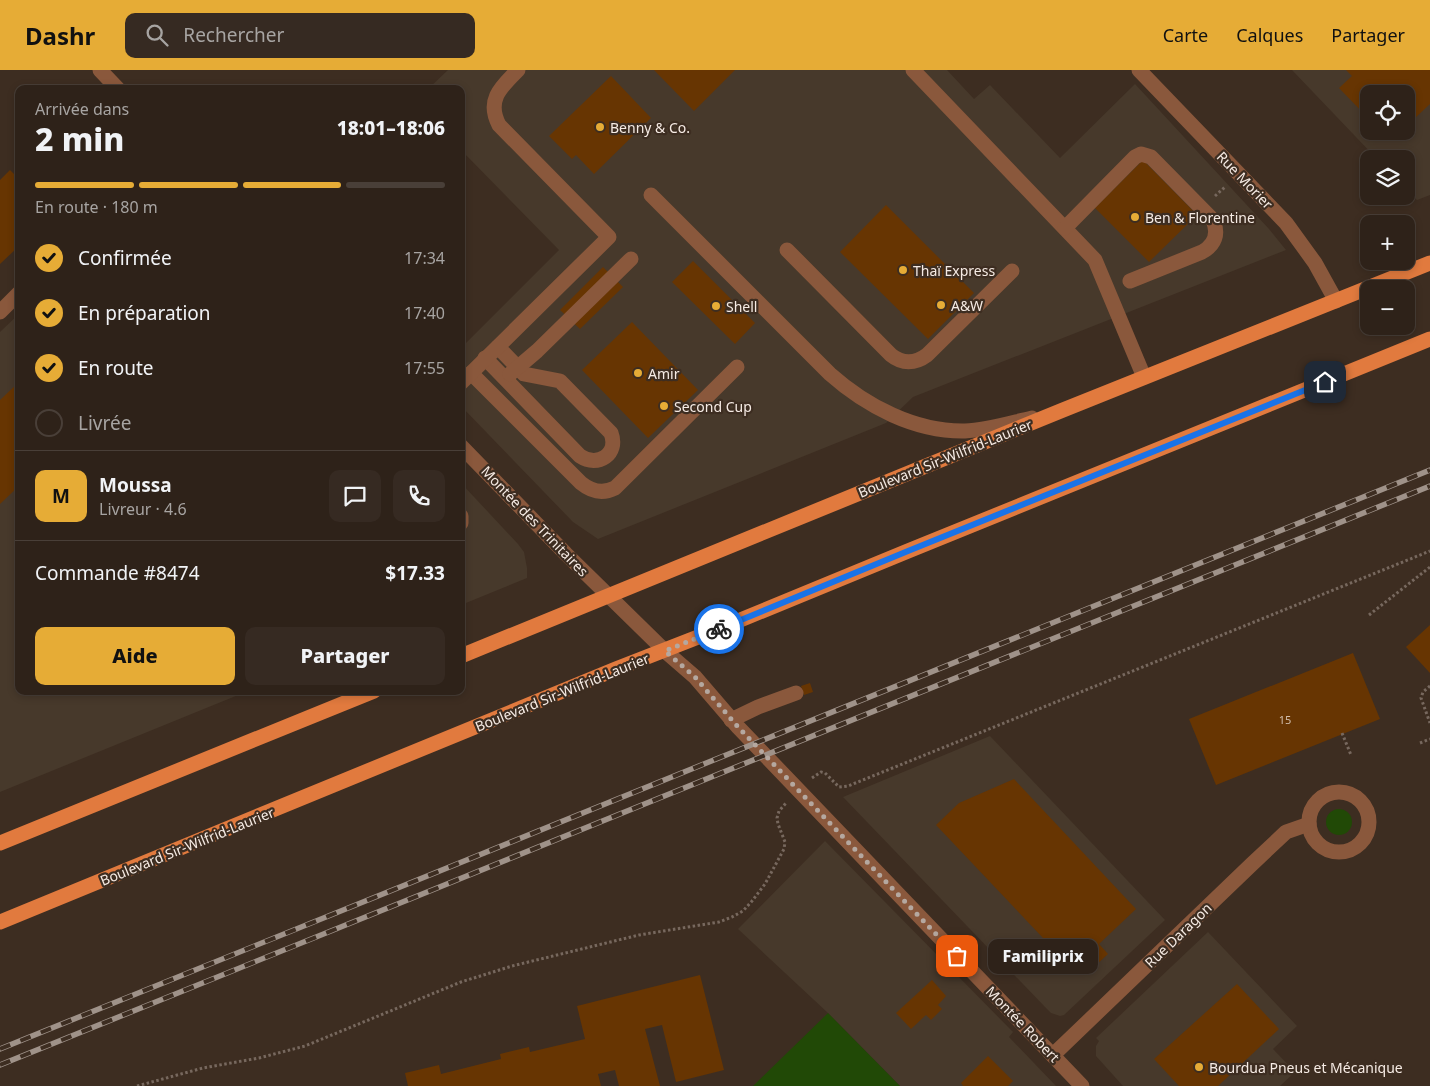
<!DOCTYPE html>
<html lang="fr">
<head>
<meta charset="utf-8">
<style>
	body { margin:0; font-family:"Noto Sans",sans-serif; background:#362a22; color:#f1f3f6; height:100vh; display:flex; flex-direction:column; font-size:19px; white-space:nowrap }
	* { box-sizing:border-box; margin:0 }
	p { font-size:16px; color:#a7a4a2 }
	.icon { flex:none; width:28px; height:28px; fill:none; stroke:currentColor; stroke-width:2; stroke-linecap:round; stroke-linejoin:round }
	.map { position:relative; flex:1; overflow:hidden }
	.details { position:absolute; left:15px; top:15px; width:450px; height:610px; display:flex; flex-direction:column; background:#2e2219; border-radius:10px; box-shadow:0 2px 8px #0003,0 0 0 1px #493f38 }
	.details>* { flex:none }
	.tools { position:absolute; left:1360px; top:15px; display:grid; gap:10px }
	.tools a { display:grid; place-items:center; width:55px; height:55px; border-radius:10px; background:#2e2219; box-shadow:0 2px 8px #0003,0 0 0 1px #493f38; font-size:25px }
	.pin { position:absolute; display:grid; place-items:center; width:42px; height:42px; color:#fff; margin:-21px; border-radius:10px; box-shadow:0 2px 8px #0006 }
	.courier { position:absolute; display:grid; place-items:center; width:50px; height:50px; margin:-25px; border:4px solid #1a73e8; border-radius:50%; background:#fff; color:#222; box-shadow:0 1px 6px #0007 }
	.bubble { position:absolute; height:35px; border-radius:10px; background:#2e2219; box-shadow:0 2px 8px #0003,0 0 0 1px #493f38; font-size:16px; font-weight:800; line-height:35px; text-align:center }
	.headline em { font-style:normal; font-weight:800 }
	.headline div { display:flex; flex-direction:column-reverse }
	.headline { display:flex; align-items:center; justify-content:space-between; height:85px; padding:0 20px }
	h1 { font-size:32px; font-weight:800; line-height:38px }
	.bar { display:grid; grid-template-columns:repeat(4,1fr); gap:8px 5px; align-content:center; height:60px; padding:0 20px }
	.bar i { height:6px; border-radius:4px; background:#493f38 }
	.bar .selected { background:#e6ac36 }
	.bar p { grid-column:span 4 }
	.line { display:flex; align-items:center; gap:12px; padding:0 20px; border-top:1px solid #493f38 }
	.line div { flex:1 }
	.round { display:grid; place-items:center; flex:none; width:52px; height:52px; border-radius:10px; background:#362a22 }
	ol { padding:0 20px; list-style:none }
	li { display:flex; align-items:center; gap:15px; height:55px }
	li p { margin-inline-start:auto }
	li .icon { padding:5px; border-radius:50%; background:#e6ac36; color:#111; stroke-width:4 }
	li:last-child { color:#a7a4a2 }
	li i { width:28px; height:28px; border:2px solid #493f38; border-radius:50% }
	.button { display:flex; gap:10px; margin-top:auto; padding:10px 20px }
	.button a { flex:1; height:58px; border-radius:10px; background:#e6ac36; color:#111; font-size:20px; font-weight:800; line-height:58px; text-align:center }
	.button a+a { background:#362a22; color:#f1f3f6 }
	header { display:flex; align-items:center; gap:30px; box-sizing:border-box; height:70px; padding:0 25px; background:#e6ac36; color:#111 }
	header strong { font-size:24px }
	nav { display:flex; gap:28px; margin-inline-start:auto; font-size:18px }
	.search { width:350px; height:45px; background:#362a22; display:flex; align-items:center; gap:12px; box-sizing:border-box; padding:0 18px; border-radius:10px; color:#a7a4a2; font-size:19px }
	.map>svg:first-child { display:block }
</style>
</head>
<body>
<header>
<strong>Dashr</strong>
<div class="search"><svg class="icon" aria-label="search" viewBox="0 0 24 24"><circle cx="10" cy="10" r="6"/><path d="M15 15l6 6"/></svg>Rechercher</div>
<nav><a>Carte</a><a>Calques</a><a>Partager</a></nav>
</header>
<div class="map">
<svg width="1430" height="1016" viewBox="0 0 1430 1016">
	<rect width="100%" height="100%" fill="#3d2d21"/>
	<!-- commercial -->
	<g fill="#47392b" fill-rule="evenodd">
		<polygon points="448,0 947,0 974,29 990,15 1060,88 1135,14 1269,159 1286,180 913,327 886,353 598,469 573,452 461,336 461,278 559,180 461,80 461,19 428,19"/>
		<path d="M1292 0H1430V125L1417 130 1406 119V89H1377ZM1369 24H1406V61H1369Z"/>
		<polygon points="19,244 19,621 248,621 0,722 0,262"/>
		<polygon points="461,413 518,474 524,482 527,498 527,508 461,535"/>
		<polygon points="990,666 1165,850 1064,945 1060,946 1051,943 1046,938 843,727"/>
		<polygon points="825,771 1013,962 1009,967 1056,1016 900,1016 828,943 738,859"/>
		<polygon points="1208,862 1297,956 1273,979 1295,1002 1280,1016 1123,1016 1096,986 1096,976 1099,971 1096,968"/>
	</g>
	<!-- green -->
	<g fill="#214906">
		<circle cx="1339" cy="752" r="13"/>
		<polygon points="828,943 900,1016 753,1016"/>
	</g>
	<!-- building -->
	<g fill="#673502">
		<polygon points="654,0 735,0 694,41"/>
		<polygon points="1346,0 1430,0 1430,34 1414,49 1406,41 1406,24 1369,24 1369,49 1339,18 1352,6"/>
		<polygon points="611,6 651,48 594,104 576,85 572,89 549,66"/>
		<polygon points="1143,90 1197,145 1149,192 1095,138"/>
		<polygon points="10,100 19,109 19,176 0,194 0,110"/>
		<polygon points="886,135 974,223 928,269 840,182"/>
		<polygon points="693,191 755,253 735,274 672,212"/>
		<polygon points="603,197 623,217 580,259 560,240"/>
		<polygon points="632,252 698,320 648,368 582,300"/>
		<polygon points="19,312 19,416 0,434 0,330"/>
		<polygon points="1430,555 1430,603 1406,577"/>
		<polygon points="1353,583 1380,649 1216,715 1189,649"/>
		<polygon points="810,613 813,622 804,625 801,616"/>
		<polygon points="1014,709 1136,839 1099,874 1108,884 1095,896 1086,887 1070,902 1040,871 1043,868 936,755 959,733"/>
		<polygon points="700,905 724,1000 676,1012 662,955 645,959 660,1016 619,1016 615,1000 598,1004 601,1016 408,1016 405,1003 439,995 441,1004 501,989 500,984 529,977 530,982 585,969 577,936"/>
		<polygon points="932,910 946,926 938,935 942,939 931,950 926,945 911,959 896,943"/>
		<polygon points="1237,914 1279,959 1218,1016 1179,1016 1154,989"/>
		<polygon points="988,986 1013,1011 1008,1016 963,1016 961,1013"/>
	</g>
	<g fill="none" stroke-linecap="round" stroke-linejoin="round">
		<!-- path -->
		<g stroke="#77685e" stroke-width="3" stroke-dasharray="2.5 2.5" stroke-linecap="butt">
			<polyline points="1215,126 1225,117"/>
			<polyline points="1369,545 1430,497"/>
			<polyline points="1430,616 1423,622 1421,628 1430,653"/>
			<polyline points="1342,663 1351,685"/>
			<polyline points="1420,673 1430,669"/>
			<polyline points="812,708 821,702 825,703 839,717 848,716 1430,481"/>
			<polyline points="137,1016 203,998 259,988 305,976 461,912 512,896 639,865 719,852 732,847 743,841 752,831 765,814 784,779 785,772 778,754 777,748 779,741 786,733"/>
		</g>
		<!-- minor -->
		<g stroke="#8a583c" stroke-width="15">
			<polyline points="100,0 118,19"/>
			<polyline points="913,0 1095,190 1144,307"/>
			<polyline points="1139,0 1286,153 1315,193 1336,231"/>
			<path d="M651 125 830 304C866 336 915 362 965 361 987 360 1010 353 1032 348"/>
			<path d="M1065 158 1135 87 1141 84 1151 87 1213 150C1219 164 1215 175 1202 182L1130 211"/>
			<path d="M787 180 891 285C902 294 915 294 927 285L1012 201"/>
			<polyline points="0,242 19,223"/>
			<path d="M485 288 580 386C598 398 619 384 611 363L560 311 524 304 498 277"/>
			<path d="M471 303 581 413C592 422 603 424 615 418L737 297"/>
			<polyline points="510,304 537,281 631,189"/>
			<path d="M461 313 609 167 499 55C486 30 501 17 518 0"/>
			<polyline points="461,376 566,484 665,581 695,607 738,657 1082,1016"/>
			<polyline points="461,446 461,453"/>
			<polyline points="731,650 758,637 796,623"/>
			<circle cx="1339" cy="752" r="30"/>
			<polyline points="1053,985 1252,794 1286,762 1309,754"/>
		</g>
		<!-- major -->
		<g stroke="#e17a3e" stroke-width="15">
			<polyline points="461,586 1063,340 1430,193"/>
			<polyline points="0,773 374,621"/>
			<polyline points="0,852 616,599 716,560 908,481 1430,269"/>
		</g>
		<!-- rail casing -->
		<g stroke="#9f9289" stroke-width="5.5">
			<g id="rail">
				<polyline points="0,979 1430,400"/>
				<polyline points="0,995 1430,416"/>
			</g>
		</g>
		<!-- rail -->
		<use href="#rail" stroke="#3d2d21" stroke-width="4" stroke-dasharray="11" stroke-linecap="butt"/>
	</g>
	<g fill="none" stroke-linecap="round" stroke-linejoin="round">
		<!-- done -->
		<polyline stroke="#b5a8a0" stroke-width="5" stroke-dasharray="0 9" points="719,559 665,581 695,607 738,657 957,886"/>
		<!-- route -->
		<polyline stroke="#1a73e8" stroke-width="6" points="719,559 908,481 1325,312"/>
	</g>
	<!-- markers -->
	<g fill="#e6ac36" stroke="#3d2d21" stroke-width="2">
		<circle cx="600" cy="57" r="5"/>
		<circle cx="1135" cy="147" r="5"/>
		<circle cx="903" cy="200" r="5"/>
		<circle cx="941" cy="235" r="5"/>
		<circle cx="716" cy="236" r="5"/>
		<circle cx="638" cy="303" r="5"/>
		<circle cx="664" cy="336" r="5"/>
		<circle cx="1199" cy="997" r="5"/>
	</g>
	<g text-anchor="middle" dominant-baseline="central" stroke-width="4.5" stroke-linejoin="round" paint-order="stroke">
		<!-- number labels -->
		<g font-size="11" fill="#d2beac">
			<text x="1285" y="649">15</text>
		</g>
		<!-- poi labels -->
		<g font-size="14" fill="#f6ebe4" stroke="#3d2d21" text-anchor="start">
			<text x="610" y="57">Benny &amp; Co.</text>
			<text x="1145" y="147">Ben &amp; Florentine</text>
			<text x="913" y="200">Thaï Express</text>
			<text x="951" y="235">A&amp;W</text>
			<text x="726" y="236">Shell</text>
			<text x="648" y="303">Amir</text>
			<text x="674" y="336">Second Cup</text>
			<text x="1209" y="997">Bourdua Pneus et Mécanique</text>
		</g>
		<!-- street labels -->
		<g font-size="14" fill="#f6ebe4" stroke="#3d2d21">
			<text transform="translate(1245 110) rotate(46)">Rue Morier</text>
			<text transform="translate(945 388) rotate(-22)">Boulevard Sir-Wilfrid-Laurier</text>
			<text transform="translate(535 451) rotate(46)">Montée des Trinitaires</text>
			<text transform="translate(562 622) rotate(-22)">Boulevard Sir-Wilfrid-Laurier</text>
			<text transform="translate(187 776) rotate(-22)">Boulevard Sir-Wilfrid-Laurier</text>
			<text transform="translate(1178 865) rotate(-44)">Rue Daragon</text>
			<text transform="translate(1023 954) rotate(46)">Montée Robert</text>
		</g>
	</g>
</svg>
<div class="tools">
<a><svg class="icon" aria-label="locate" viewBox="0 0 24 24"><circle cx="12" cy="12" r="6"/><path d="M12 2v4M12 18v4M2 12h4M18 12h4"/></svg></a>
<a><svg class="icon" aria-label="layers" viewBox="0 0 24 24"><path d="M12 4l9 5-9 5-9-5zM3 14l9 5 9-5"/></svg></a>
<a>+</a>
<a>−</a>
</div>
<div class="pin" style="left:957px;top:886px;background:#ea580c"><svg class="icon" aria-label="bag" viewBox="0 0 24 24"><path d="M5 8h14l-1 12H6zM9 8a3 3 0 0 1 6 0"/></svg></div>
<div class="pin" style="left:1325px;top:312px;background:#1f2937"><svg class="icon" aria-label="home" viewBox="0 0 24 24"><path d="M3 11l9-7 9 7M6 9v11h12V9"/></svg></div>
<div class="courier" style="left:719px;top:559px"><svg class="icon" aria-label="bike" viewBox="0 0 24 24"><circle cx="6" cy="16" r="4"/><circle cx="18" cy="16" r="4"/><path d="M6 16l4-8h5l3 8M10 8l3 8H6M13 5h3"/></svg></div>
<div class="bubble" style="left:988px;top:869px;width:110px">Familiprix</div>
<section class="details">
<div class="headline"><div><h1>2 min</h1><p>Arrivée dans</p></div><em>18:01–18:06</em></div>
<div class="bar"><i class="selected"></i><i class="selected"></i><i class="selected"></i><i></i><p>En route · 180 m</p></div>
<ol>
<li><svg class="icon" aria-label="check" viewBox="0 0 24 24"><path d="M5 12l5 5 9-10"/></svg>Confirmée<p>17:34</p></li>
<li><svg class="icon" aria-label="check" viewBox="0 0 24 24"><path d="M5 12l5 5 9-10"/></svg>En préparation<p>17:40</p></li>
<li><svg class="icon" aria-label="check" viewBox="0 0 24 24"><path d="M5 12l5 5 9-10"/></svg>En route<p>17:55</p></li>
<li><i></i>Livrée</li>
</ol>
<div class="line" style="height:90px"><b class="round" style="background:#e6ac36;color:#111">M</b><div><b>Moussa</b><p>Livreur · 4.6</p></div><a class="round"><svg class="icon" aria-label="chat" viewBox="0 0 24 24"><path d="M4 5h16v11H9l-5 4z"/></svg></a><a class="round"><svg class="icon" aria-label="phone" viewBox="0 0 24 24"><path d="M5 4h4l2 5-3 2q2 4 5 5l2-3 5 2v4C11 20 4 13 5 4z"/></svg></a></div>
<div class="line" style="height:65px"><div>Commande #8474</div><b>$17.33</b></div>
<div class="button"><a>Aide</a><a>Partager</a></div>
</section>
</div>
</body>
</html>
